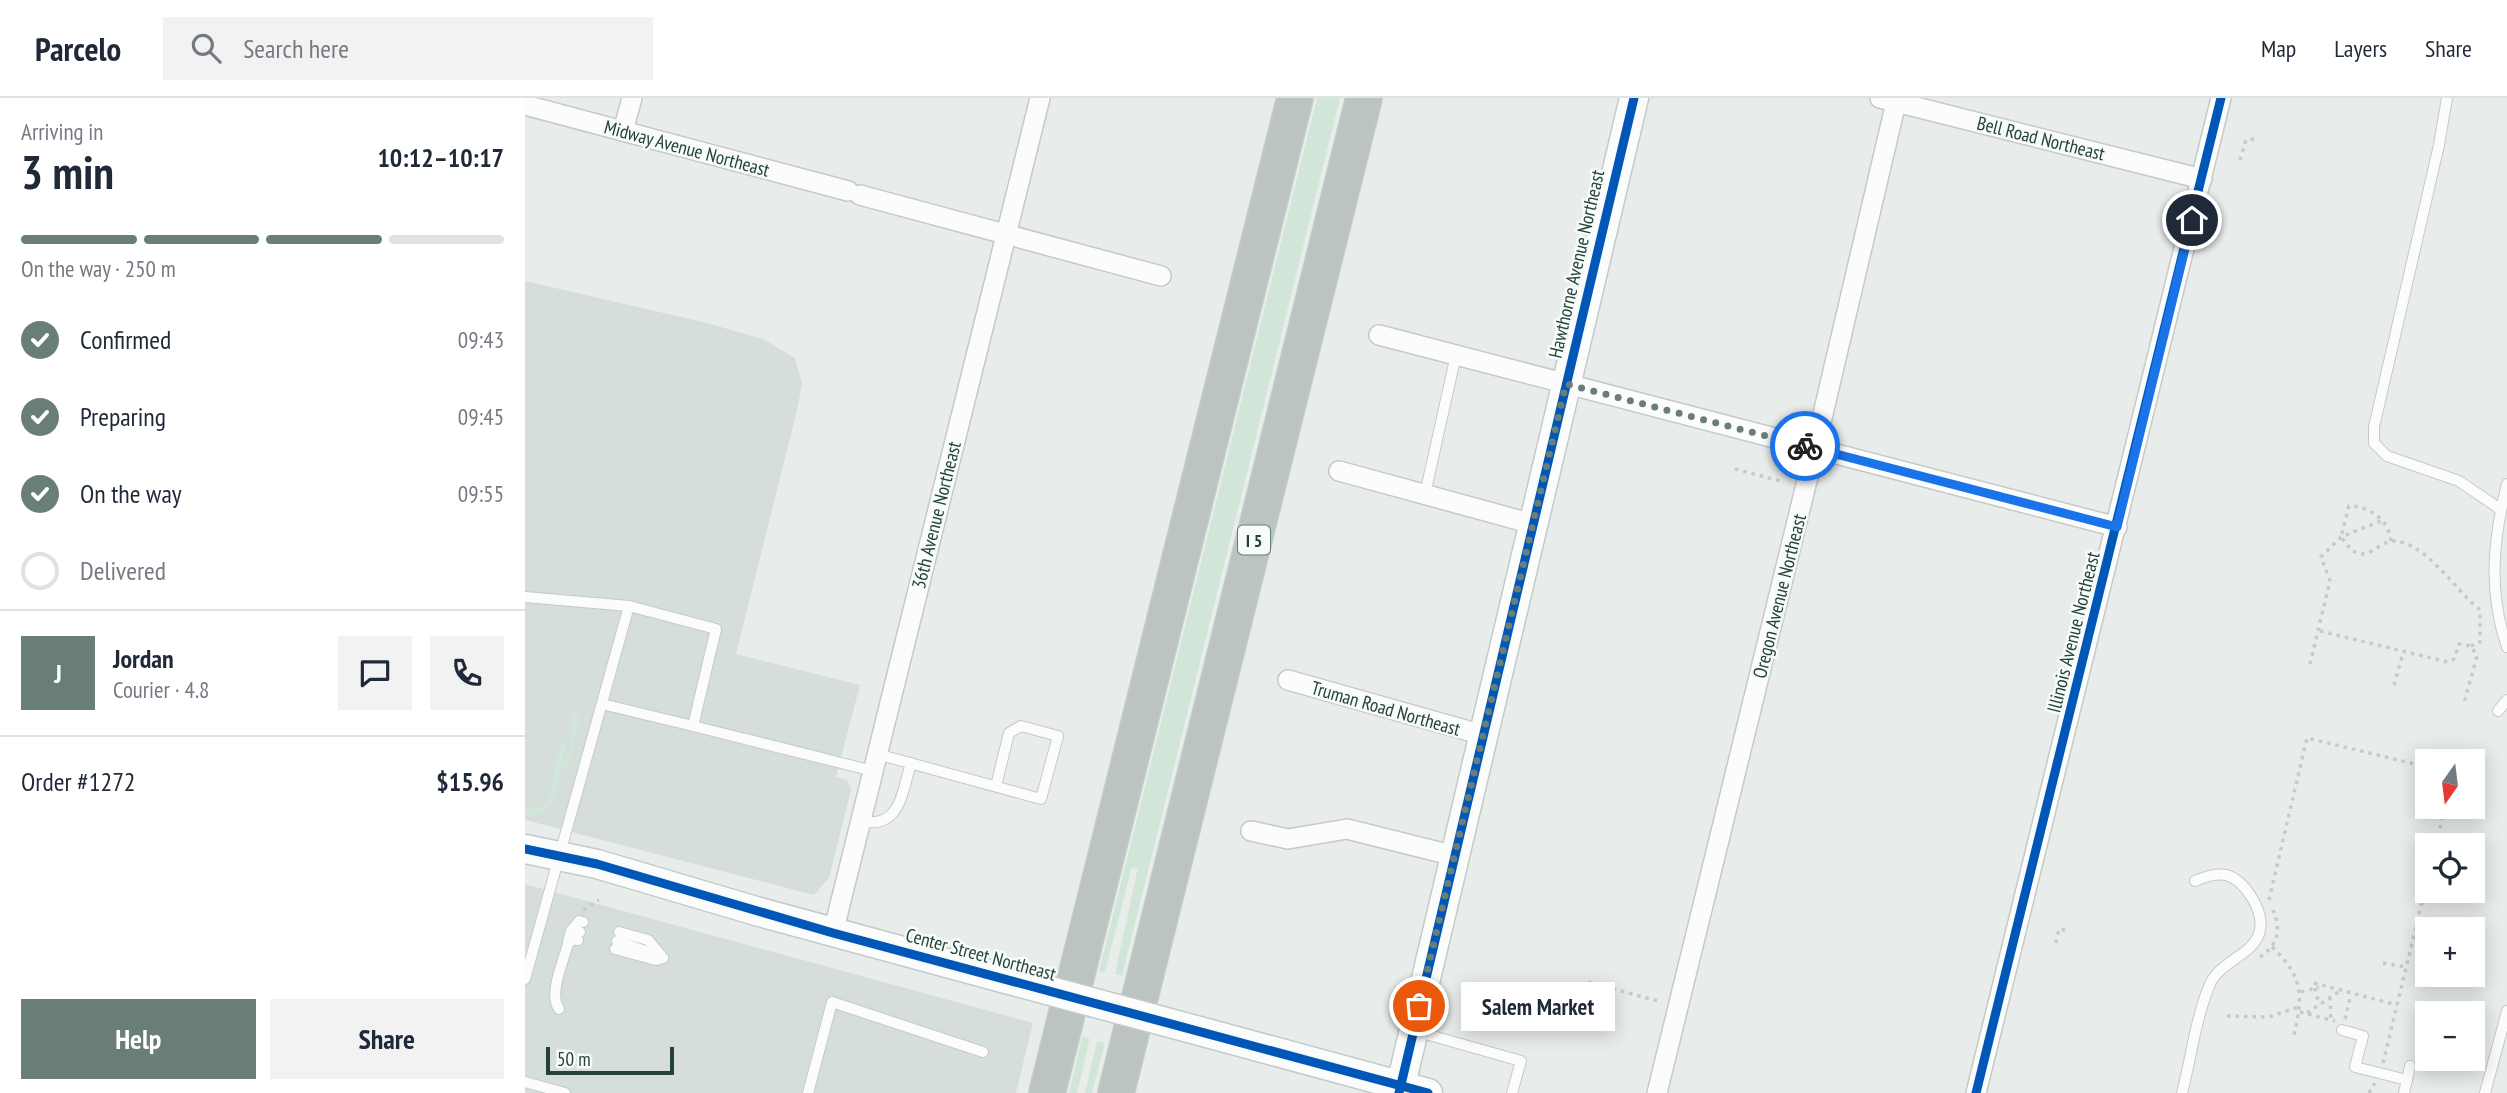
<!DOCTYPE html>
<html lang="en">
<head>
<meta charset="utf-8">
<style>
	body { margin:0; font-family:"PT Sans Narrow",sans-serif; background:#f2f2f3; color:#1f2937; height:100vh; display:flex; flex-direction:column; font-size:26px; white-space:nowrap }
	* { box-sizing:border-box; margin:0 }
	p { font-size:23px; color:#747a83 }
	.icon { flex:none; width:38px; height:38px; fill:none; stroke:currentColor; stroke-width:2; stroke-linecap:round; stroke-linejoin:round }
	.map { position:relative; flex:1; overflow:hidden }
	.side { display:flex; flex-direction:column; background:#fff; width:525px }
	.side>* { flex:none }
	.needle { width:46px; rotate:194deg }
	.buttons { position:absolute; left:1890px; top:651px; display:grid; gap:14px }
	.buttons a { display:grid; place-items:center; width:70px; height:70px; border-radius:0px; background:#fff; box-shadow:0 4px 18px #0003; font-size:35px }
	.scale { position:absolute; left:21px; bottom:18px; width:128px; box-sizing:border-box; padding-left:7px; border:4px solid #24423a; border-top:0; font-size:19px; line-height:24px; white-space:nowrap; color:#24423a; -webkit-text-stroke:5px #f7fbf9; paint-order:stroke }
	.pin { position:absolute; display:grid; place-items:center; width:60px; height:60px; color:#fff; margin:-30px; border:4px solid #fff; border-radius:50%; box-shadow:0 2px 7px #0007 }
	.courier { position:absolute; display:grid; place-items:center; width:70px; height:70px; margin:-35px; border:5px solid #1a73e8; border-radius:50%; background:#fff; color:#222; box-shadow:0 2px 9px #0007 }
	.bubble { position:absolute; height:49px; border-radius:0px; background:#fff; box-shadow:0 4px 18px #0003; font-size:23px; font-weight:600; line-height:49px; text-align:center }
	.overview em { font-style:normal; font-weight:600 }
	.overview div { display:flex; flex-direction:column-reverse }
	.overview { display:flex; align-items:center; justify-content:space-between; height:119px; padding:0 21px }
	h1 { font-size:46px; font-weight:600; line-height:52px }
	.bar { display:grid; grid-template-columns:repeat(4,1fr); gap:10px 7px; align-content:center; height:84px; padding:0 21px }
	.bar i { height:9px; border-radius:5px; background:#e0e1e3 }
	.bar .current { background:#697e78 }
	.bar p { grid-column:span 4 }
	.line { display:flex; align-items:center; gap:18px; padding:0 21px; border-top:2px solid #e0e1e3 }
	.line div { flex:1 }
	.round { display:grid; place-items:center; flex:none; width:74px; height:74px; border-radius:0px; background:#f2f2f3 }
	ol { padding:0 21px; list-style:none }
	li { display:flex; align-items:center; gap:21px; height:77px }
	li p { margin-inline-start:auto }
	li .icon { padding:7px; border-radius:50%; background:#697e78; color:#fff; stroke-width:4 }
	li:last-child { color:#747a83 }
	li i { width:38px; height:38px; border:4px solid #e0e1e3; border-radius:50% }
	.action { display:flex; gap:14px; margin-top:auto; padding:14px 21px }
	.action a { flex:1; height:80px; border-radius:0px; background:#697e78; color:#fff; font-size:28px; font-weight:600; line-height:80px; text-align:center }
	.action a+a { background:#f2f2f3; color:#1f2937 }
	header { display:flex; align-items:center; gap:42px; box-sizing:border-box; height:98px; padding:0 35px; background:#fff; border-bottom:2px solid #e0e1e3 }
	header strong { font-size:33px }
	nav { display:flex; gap:38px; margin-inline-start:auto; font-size:24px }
	.search { width:490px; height:63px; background:#f2f2f3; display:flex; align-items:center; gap:18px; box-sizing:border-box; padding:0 24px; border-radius:0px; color:#747a83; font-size:26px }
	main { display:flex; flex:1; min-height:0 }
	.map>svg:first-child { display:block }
</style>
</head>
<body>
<header>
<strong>Parcelo</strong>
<div class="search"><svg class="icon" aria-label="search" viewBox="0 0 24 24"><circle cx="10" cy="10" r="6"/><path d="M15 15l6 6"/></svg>Search here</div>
<nav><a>Map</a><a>Layers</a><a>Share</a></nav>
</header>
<main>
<section class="side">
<div class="overview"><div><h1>3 min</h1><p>Arriving in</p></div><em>10:12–10:17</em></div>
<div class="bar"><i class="current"></i><i class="current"></i><i class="current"></i><i></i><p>On the way · 250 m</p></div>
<ol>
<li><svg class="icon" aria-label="check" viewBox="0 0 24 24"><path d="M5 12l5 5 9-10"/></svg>Confirmed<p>09:43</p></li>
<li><svg class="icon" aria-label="check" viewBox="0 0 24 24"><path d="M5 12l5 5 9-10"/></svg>Preparing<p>09:45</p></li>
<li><svg class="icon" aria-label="check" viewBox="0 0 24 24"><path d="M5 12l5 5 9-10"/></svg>On the way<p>09:55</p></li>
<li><i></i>Delivered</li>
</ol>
<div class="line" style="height:126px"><b class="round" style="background:#697e78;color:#fff">J</b><div><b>Jordan</b><p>Courier · 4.8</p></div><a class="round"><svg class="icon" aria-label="chat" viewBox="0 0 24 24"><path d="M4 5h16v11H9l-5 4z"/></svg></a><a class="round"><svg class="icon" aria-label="phone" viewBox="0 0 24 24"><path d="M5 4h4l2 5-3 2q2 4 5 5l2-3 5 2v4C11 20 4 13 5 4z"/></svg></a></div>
<div class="line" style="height:91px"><div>Order #1272</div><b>$15.96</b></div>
<div class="action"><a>Help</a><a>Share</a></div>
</section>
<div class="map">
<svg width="1982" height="995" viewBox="0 0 1982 995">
	<rect width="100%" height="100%" fill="#e8edeb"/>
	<!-- built -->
	<g fill="#d6dedb">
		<polygon points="0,183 182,225 238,241 270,260 277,285 272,313 211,556 335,587 311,679 322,682 326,692 304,780 289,797 0,722"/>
		<polygon points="0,786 508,925 491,995 0,995"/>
	</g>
	<!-- green -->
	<g fill="#d1e6d8">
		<polygon points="792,0 815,0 597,878 590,876 613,769 606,771 580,874 574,873"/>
		<polygon points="47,609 55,621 41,674 38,668 46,649"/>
		<path d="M42 641 28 705 19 715 0 719V709L15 711C36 694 21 660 42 641Z"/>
		<polygon points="557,939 565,941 552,995 544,995"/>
		<polygon points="572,943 580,945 567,995 560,995"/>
	</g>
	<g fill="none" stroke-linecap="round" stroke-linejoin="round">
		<!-- lane casing -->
		<g stroke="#c5cac8" stroke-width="12">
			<g id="lane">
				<polyline points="1922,0 1914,47 1849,329 1849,345 1862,358 1934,383 1975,411"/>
				<path d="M1982 386C1968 441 1963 494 1982 549"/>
				<polyline points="900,396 931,257"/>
				<polyline points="0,499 104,508 0,881"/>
				<polyline points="104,508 191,531 168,628 348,673"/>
				<polyline points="77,606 168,628"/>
				<polyline points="1973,613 1982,602"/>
				<polyline points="352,656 516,701 533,638 496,628 484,635 471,688"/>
				<path d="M335 723C375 732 377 695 386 665"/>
				<polyline points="46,833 54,823 58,824"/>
				<polyline points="94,834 123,842 138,860"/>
				<polyline points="92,843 134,858"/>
				<polyline points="43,844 46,833 55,834"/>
				<polyline points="90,851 131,862 138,860"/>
				<path d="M34 911C23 895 39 863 43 845L48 841 53 842"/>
				<polyline points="1817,932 1838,938 1830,969 1882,982"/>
				<polyline points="890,933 996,963 987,995"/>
				<polyline points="0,984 40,995"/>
				<polyline points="283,995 307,904 458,954"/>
				<path d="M1657 995C1666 960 1671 919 1685 886 1696 862 1730 857 1735 832 1739 813 1720 782 1701 777 1690 775 1680 779 1670 783"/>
				<polyline points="1879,995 1885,968"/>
				<polyline points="1960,995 1982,913"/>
			</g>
		</g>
		<!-- street casing -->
		<g stroke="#c5cac8" stroke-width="22">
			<g id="street">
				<polyline points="1355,0 1677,81"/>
				<polyline points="0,7 323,93"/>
				<polyline points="98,33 107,0"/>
				<polyline points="335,97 636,178"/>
				<polyline points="854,237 1592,429"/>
				<polyline points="814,373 1008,426"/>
				<polyline points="763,582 958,637"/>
				<polyline points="726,733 763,741 822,731 930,758"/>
				<polyline points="308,835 515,0"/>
				<polyline points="1132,995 1290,350 1372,0"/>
				<polyline points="1451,995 1696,0"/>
			</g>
		</g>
		<!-- secondary casing -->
		<g stroke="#c3cbc8" stroke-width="31">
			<g id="secondary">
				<polyline points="0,751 72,766 231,813 477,880"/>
				<polyline points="682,935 903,995"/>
				<polyline points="874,995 1109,0"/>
			</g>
		</g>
		<!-- highway casing -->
		<g stroke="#c3ccc9" stroke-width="38">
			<g id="highway">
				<polyline points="522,995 770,0"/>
				<polyline points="591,995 839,0"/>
			</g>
		</g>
		<!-- path -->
		<g stroke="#c3ccca" stroke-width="3.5" stroke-dasharray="3.5 5" stroke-linecap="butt">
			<polyline points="1715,62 1721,42 1729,41"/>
			<polyline points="1210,371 1259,384"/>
			<path d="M1866 443C1864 422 1844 408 1824 408L1816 439 1827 453 1839 456C1848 454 1860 443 1868 443 1900 443 1930 492 1955 512V544L1946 548"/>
			<polyline points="1795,533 1923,564 1929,561 1934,546 1946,548 1952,558 1939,605"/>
			<polyline points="1785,566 1805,483 1796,459 1816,439 1856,423"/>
			<polyline points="1869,587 1878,555"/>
			<polyline points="1911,747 1920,709"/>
			<polyline points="1744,802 1782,640 1902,669"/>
			<polyline points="58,812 74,802"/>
			<polyline points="1531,845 1534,831 1545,833"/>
			<path d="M1747 849C1780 880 1778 900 1768 941"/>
			<path d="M1735 859C1752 848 1757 832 1748 812"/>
			<polyline points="1858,865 1881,869"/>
			<polyline points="1063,884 1133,903"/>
			<polyline points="1789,885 1872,907"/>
			<polyline points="1790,890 1794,907"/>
			<polyline points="1776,894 1794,889"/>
			<polyline points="1805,899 1806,922"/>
			<polyline points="1775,914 1810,923"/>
			<polyline points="1782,915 1815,893"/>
			<polyline points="1702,918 1744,919 1776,908"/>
			<polyline points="1820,921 1826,896"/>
			<polyline points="1858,965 1902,783"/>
			<polyline points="1844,995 1850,985"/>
		</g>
		<!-- lane -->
		<use href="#lane" stroke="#fcfcfc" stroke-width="10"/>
		<!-- street -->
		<use href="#street" stroke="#fcfcfc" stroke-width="19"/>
		<!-- secondary -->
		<use href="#secondary" stroke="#fcfcfc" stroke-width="28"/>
		<!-- highway -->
		<use href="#highway" stroke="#bcc4c2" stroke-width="35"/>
		<!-- secondary-bridge casing -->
		<g stroke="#c3cbc8" stroke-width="31" stroke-linecap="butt">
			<polyline id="secondary-bridge" points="477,880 682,935"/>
		</g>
		<!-- secondary-bridge -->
		<use href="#secondary-bridge" stroke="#fcfcfc" stroke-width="28"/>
		<!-- cycleway casing -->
		<g stroke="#f7fbf9" stroke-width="13">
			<g id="cycleway">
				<polyline points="0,751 72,766 308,835 903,995"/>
				<polyline points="874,995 1109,0"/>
				<polyline points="1451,995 1696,0"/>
			</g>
		</g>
		<!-- cycleway -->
		<use href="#cycleway" stroke="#0057b8" stroke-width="9"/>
	</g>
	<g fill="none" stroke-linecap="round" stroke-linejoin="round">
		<!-- done -->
		<polyline stroke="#697e78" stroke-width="7" stroke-dasharray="0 12.6" points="894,908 1041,286 1280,348"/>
		<!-- route -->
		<polyline stroke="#1a73e8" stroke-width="9" points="1280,348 1592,429 1667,122"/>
	</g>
	<g text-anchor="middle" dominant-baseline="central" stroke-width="5" stroke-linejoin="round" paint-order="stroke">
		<!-- shield labels -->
		<rect fill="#f7fbf9" stroke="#637a73" stroke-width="2" x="713" y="427.5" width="32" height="29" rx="5"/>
		<g font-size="18" font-weight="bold" fill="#24423a">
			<text x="729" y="442">I 5</text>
		</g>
		<!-- street labels -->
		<g font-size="19" fill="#24423a" stroke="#f7fbf9">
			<text transform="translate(1516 40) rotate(14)">Bell Road Northeast</text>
			<text transform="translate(162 50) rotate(15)">Midway Avenue Northeast</text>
			<text transform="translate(1051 166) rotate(-77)">Hawthorne Avenue Northeast</text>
			<text transform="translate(411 417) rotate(-76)">36th Avenue Northeast</text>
			<text transform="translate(1254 498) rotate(-76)">Oregon Avenue Northeast</text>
			<text transform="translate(1548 534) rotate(-76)">Illinois Avenue Northeast</text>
			<text transform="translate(861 610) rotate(16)">Truman Road Northeast</text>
			<text transform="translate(456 856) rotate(15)">Center Street Northeast</text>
		</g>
	</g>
</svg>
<div class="buttons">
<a><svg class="needle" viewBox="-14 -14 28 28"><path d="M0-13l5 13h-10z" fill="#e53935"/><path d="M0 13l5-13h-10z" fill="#747a83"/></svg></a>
<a><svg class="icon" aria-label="locate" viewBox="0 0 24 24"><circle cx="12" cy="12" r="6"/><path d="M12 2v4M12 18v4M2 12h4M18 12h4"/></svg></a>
<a>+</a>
<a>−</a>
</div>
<div class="scale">50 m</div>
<div class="pin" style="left:894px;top:908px;background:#ea580c"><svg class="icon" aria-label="bag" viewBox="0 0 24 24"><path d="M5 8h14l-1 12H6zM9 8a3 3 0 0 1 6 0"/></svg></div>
<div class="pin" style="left:1667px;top:122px;background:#1f2937"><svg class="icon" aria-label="home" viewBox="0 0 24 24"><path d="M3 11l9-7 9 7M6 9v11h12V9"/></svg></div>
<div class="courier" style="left:1280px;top:348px"><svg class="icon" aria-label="bike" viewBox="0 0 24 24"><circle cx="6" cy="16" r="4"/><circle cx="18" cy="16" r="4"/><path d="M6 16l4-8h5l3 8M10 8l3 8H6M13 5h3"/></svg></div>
<div class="bubble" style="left:936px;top:884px;width:154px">Salem Market</div>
</div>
</main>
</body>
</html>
